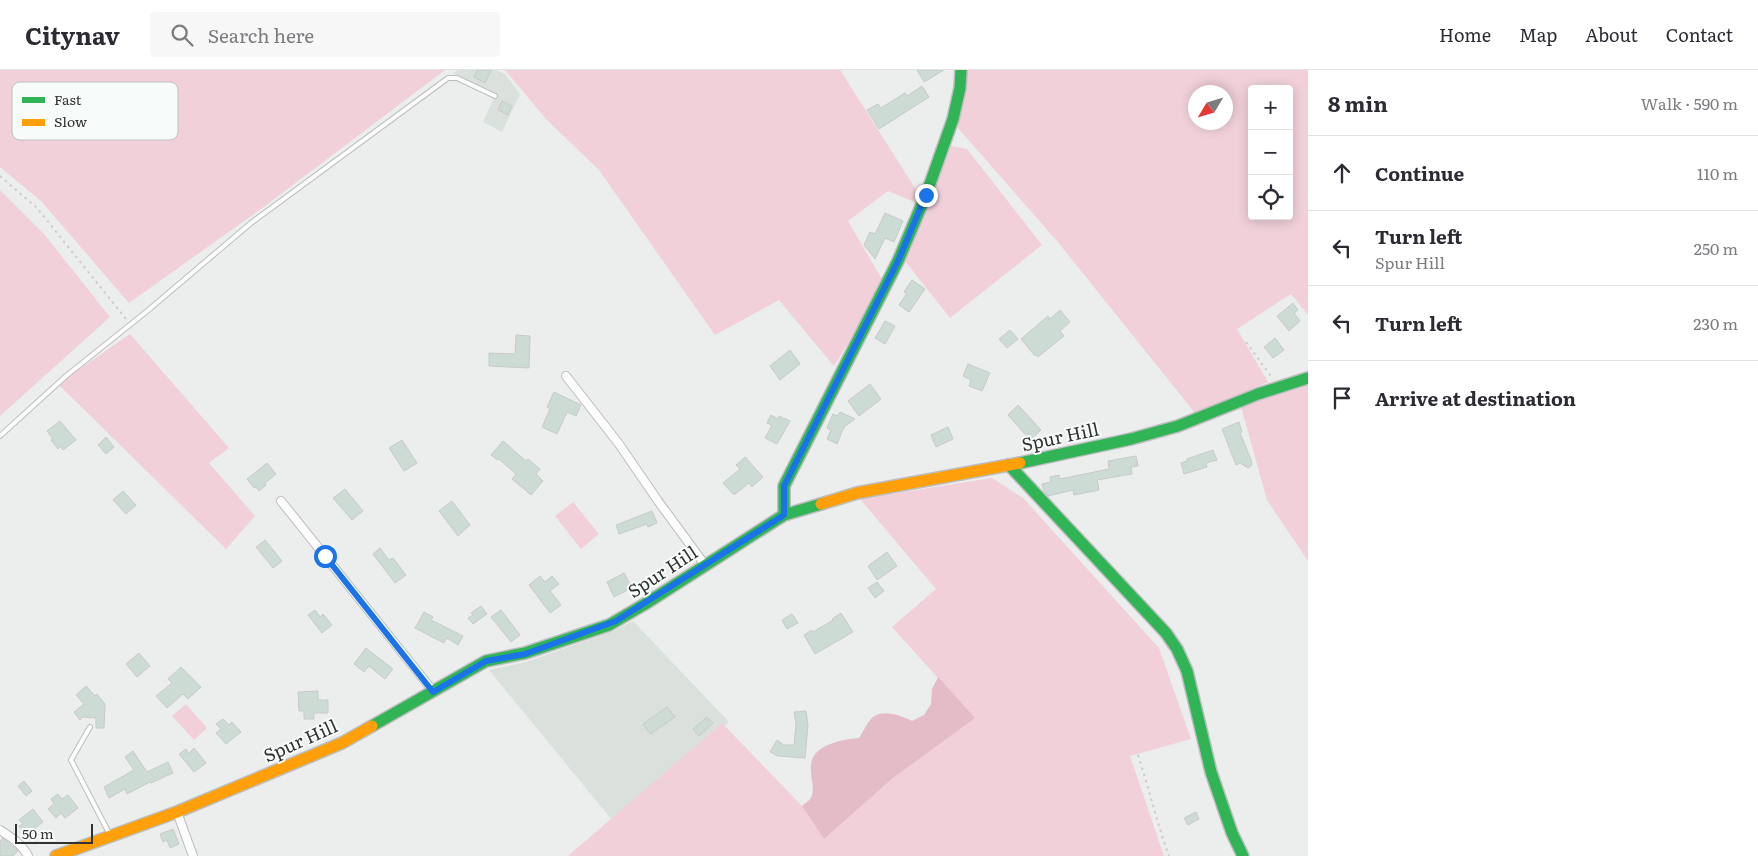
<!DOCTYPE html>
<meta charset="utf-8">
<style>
:root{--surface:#fff;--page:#f7f7f7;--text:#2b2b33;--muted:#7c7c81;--line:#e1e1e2}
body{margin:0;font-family:Literata,serif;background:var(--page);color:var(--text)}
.controls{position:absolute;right:15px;top:15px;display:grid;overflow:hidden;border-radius:5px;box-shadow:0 2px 12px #0003}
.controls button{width:45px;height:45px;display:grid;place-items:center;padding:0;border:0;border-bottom:1px solid var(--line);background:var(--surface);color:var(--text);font:25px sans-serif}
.compass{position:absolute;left:1188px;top:15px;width:45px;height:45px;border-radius:50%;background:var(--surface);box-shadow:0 2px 12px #0003;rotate:232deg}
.scale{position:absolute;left:15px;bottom:12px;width:78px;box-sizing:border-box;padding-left:5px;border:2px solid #313332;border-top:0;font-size:14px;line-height:18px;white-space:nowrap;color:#313332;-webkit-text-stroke:4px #f7fcfa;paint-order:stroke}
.stop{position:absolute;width:15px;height:15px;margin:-11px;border:4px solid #1a73e8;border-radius:50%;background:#fff}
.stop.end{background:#1a73e8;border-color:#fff;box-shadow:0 1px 5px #0008}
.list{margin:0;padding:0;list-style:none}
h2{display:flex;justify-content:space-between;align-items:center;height:65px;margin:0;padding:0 20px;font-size:21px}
h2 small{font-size:16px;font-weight:400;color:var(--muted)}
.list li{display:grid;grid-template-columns:32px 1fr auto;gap:15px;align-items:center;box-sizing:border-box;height:75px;padding:0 20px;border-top:1px solid var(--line)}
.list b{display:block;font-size:19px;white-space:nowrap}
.list p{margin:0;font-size:16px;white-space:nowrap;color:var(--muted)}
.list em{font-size:16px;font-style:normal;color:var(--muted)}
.icon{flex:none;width:28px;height:28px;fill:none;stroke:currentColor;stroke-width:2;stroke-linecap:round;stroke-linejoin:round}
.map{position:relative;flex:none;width:1308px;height:786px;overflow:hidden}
header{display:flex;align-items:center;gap:30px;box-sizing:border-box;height:70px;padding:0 25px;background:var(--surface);border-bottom:1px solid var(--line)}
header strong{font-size:24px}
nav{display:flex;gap:28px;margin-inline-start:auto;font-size:18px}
.search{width:350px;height:45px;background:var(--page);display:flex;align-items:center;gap:12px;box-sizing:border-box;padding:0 18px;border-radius:5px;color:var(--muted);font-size:19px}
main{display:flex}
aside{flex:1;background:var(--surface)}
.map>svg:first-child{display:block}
.built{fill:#dae1dd}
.green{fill:#f1d0d9;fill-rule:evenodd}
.forest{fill:#e3bcc8}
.building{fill:#ccdcd4;stroke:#c8cac9}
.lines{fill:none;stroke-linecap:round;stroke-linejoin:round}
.lane-casing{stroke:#bcbebd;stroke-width:6}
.street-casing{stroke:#bcbebd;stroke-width:10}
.fast-casing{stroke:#bcbebd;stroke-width:14}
.slow-casing{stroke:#bcbebd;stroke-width:14}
.path{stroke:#ccc;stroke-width:2;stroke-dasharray:2.5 4;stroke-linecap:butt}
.lane{stroke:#fcfcfc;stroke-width:4}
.street{stroke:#fcfcfc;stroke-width:8}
.fast{stroke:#30b455;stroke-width:11}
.slow{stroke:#ff9f0a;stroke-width:11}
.route{stroke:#1a73e8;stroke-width:6}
.labels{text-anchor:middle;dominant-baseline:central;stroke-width:4;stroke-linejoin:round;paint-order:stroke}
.street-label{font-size:18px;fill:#313332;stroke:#f7fcfa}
.key{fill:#f7fcfa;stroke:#bcc0be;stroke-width:1}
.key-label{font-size:14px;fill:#313332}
</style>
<header>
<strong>Citynav</strong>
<div class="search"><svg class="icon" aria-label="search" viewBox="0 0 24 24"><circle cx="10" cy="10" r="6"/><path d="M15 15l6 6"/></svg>Search here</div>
<nav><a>Home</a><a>Map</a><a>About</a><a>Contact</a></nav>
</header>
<main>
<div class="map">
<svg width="1308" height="786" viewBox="0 0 1308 786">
<rect width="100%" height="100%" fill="#ebeeec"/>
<path class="built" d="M 458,0 L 496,0 L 505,4 L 520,24 L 502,62 L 483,52 L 496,23 L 453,3 Z
M 633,551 L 729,652 L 612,750 L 489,600 L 526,592 L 611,562 Z"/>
<path class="green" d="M 0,0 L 445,0 L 265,136 L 129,233 L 41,131 L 0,97 Z
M 505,0 L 840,0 L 920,126 L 917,133 L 888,121 L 848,151 L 883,211 L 859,255 L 834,296 L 779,230 L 715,265 L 599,100 L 546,49 Z
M 966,0 L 1308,0 L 1308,245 L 1291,224 L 1237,259 L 1268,312 L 1195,343 L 1057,171 L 958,58 ZM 1252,19 L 1289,19 L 1289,146 L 1252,146 ZM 1196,22 L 1226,22 L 1226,52 L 1196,52 Z
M 951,76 L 967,79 L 1042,175 L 950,248 L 905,191 Z
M 0,120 L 44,164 L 110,247 L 0,346 Z
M 130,264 L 229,378 L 209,393 L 255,446 L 226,479 L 58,314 Z
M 1308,315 L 1308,491 L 1267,430 L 1241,337 Z
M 992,408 L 1023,428 L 1159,578 L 1191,669 L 1130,686 L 1164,786 L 568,786 L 722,653 L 802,736 L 824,769 L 893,708 L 974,648 L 892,557 L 936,519 L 860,429 Z
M 573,432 L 599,464 L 581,479 L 555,446 Z
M 186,634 L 207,658 L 194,670 L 172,646 Z"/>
<path class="forest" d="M 938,607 L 975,648 L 893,708 L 824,769 L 802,736 C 804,734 809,731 811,728 C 815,720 811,709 811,701 C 808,675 840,670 859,668 C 863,662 868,651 873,647 C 885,639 901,646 912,651 L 924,645 L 931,634 L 932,619 Z"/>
<path class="building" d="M 477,0 L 491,0 L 485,13 L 474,7 Z
M 917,0 L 944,0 L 924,12 Z
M 922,16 L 929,27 L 879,59 L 867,40 L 878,34 L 881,38 L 905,23 L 907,26 Z
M 502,31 L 512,36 L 508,45 L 498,40 Z
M 885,143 L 903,151 L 894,172 L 885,168 L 875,189 L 864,175 L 870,162 L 875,164 Z
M 912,210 L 925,219 L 909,242 L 899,235 L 907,223 L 904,222 Z
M 1293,233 L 1298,240 L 1294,243 L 1300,251 L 1289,261 L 1277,246 Z
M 1060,240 L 1070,252 L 1060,261 L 1064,266 L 1038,287 L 1036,285 L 1035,286 L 1021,269 L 1048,246 L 1050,249 Z
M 885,251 L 895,256 L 885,274 L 875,268 Z
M 1010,260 L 1018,269 L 1007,278 L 999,269 Z
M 516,265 L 530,266 L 529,298 L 489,296 L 489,283 L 515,284 Z
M 1275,268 L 1284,280 L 1273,288 L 1264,277 Z
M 790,280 L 800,294 L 780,310 L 770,296 Z
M 968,294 L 990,303 L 982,321 L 969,316 L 971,310 L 963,306 Z
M 870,314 L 881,329 L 859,346 L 848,331 Z
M 554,322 L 581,335 L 576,346 L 567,342 L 557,364 L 542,357 L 550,339 L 547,337 Z
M 1018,335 L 1041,360 L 1030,370 L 1008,345 Z
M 840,342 L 855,349 L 844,357 L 837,374 L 827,369 L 831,360 L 827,358 L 833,344 L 837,346 Z
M 771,345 L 778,349 L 779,346 L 790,351 L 777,374 L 765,368 L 772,355 L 767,353 Z
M 60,351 L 76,370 L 63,380 L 60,376 L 58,379 L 51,370 L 53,369 L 47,361 Z
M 1239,352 L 1242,362 L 1240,363 L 1252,392 L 1251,396 L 1248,398 L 1240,393 L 1236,395 L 1222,359 Z
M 948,357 L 953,369 L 936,377 L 931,365 Z
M 106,367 L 114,377 L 106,384 L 98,375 Z
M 402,370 L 417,393 L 404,401 L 389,378 Z
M 503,371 L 526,391 L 528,389 L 540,399 L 536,404 L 543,411 L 531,425 L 512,409 L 516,404 L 499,389 L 498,390 L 491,385 Z
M 1213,380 L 1217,390 L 1206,393 L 1207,397 L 1184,404 L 1181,393 L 1187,391 L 1187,389 Z
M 1136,386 L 1138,396 L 1131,397 L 1132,404 L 1097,410 L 1099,420 L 1074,425 L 1073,420 L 1048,426 L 1044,421 L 1042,414 L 1051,412 L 1050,407 L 1059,405 L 1060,409 L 1109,399 L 1108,391 Z
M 745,387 L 763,407 L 752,417 L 749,413 L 734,425 L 723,413 L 740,399 L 736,395 Z
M 267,393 L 276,404 L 265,413 L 266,415 L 259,421 L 256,417 L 254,418 L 247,409 Z
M 345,419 L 363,441 L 352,450 L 333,428 Z
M 123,421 L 136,435 L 126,444 L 113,430 Z
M 452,431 L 470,455 L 458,466 L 439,441 Z
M 652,441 L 657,453 L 648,457 L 647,454 L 619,464 L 616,455 Z
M 265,470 L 282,491 L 273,498 L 256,477 Z
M 380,478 L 389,490 L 393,488 L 406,505 L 395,513 L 373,484 Z
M 887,482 L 897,496 L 877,510 L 868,496 Z
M 624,503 L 632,518 L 614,527 L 607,512 Z
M 540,506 L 545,512 L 552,506 L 559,514 L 550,521 L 561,535 L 550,543 L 529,515 Z
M 877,512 L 884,521 L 875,528 L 868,518 Z
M 481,536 L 487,544 L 473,554 L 468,548 L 473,545 L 471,543 Z
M 315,540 L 320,547 L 323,544 L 332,555 L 322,563 L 308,545 Z
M 501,540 L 520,565 L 511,572 L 491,547 Z
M 424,542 L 433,547 L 431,550 L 463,566 L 458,575 L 447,568 L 444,573 L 415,558 Z
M 841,543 L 853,562 L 815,584 L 804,565 L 812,560 L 813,562 L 833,550 L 832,549 Z
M 792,544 L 798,553 L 787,559 L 782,550 Z
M 366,578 L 393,599 L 385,609 L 369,596 L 364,602 L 354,594 Z
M 139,583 L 150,596 L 137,607 L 126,594 Z
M 181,597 L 201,617 L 188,629 L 183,624 L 167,638 L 156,626 L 172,613 L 168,609 Z
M 86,616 L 95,626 L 97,624 L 105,634 L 104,658 L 96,658 L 96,648 L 83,647 L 80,650 L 74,642 L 84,634 L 76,625 Z
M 318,621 L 318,630 L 328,630 L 328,643 L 314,643 L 314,649 L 304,649 L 304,641 L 299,641 L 298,622 Z
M 667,637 L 675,647 L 650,664 L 643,654 Z
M 806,641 L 808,655 L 805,688 L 778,686 L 770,682 L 777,670 L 784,675 L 794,675 L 796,654 L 794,642 Z
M 707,647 L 713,653 L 699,666 L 693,659 Z
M 223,649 L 229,655 L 232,652 L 241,662 L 226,674 L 216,663 L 221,659 L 216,654 Z
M 194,678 L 206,693 L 194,702 L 179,684 L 186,679 L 189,683 Z
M 133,681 L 147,702 L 168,692 L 173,703 L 151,713 L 150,712 L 127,724 L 125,719 L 109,728 L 104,717 L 134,700 L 125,687 Z
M 24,711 L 32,721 L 26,726 L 18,716 Z
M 58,724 L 62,729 L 68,725 L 78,738 L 65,748 L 61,743 L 56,748 L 48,739 L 54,734 L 51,729 Z
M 33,739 L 43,752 L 26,765 L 19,756 L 23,754 L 19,750 Z
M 1196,742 L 1199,749 L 1188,755 L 1184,748 Z
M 173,759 L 179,774 L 170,778 L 167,770 L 163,772 L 160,764 Z
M 3,768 L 18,781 L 13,786 L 0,786 L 0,771 Z"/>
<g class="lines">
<g class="lane-casing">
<path id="lane" d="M 0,366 L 66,306 L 146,242 L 251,153 L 448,8 L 457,8 L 495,26
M 90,657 L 71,690 L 110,765"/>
</g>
<g class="street-casing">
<path id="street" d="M 566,306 L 619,374 L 658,431 L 705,495
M 281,431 L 433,621
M 177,742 L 193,786
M 0,760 C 11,767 22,774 28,786"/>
</g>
<g class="fast-casing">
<path id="fast" d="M 1020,393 L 1131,369 L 1178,356 L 1258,324 L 1308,308
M 1009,395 L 1166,563 L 1177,579 L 1187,601 L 1211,702 L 1232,763 L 1243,786
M 784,445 L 784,416 L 898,191 L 926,125 L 953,49 L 960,18 L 961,0
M 372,656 L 486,591 L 525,583 L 609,555 L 645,534 L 784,445 L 821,434"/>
</g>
<g class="slow-casing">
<path id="slow" d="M 821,434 L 857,423 L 1020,393
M 56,786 L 177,742 L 342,673 L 372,656"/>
</g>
<path class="path" d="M 0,106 L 37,138 L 126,249
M 1246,272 L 1273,309
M 1138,685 C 1149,719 1157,753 1169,786"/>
<use href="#lane" class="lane"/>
<use href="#street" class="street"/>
<use href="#fast" class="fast"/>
<use href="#slow" class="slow"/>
</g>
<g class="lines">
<path class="route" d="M 325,486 L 433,622 L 486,591 L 525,584 L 616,551 L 784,445 L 784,416 L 898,191 L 926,125"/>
</g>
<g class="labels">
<g class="street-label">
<text transform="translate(1060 366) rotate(-12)">Spur Hill</text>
<text transform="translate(662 501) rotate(-33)">Spur Hill</text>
<text transform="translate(300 670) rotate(-24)">Spur Hill</text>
</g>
</g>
<rect x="12" y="12" width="166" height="58" rx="8" class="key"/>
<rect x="22" y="27" width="23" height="6" fill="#30b455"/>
<rect x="22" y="49" width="23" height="7" fill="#ff9f0a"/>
<g class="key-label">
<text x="54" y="35">Fast</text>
<text x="54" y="57">Slow</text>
</g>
</svg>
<div class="controls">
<button>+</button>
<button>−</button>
<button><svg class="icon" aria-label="locate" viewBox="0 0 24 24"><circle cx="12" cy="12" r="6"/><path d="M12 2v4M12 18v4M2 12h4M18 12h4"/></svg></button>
</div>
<svg class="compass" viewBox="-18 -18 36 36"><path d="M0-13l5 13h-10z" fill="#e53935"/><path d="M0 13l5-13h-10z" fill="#7c7c81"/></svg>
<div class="scale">50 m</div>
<div class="stop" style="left:325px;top:486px"></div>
<div class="stop end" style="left:926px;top:125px"></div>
</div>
<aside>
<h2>8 min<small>Walk · 590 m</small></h2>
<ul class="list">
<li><svg class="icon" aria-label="ahead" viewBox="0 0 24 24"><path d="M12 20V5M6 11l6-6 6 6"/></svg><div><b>Continue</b></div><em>110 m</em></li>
<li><svg class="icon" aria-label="left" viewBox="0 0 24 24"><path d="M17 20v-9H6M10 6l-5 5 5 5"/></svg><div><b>Turn left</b><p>Spur Hill</p></div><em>250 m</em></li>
<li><svg class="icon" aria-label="left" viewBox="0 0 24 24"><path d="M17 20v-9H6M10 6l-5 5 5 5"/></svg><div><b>Turn left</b></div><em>230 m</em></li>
<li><svg class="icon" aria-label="arrive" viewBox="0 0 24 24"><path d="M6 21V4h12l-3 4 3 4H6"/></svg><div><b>Arrive at destination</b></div></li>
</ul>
</aside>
</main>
